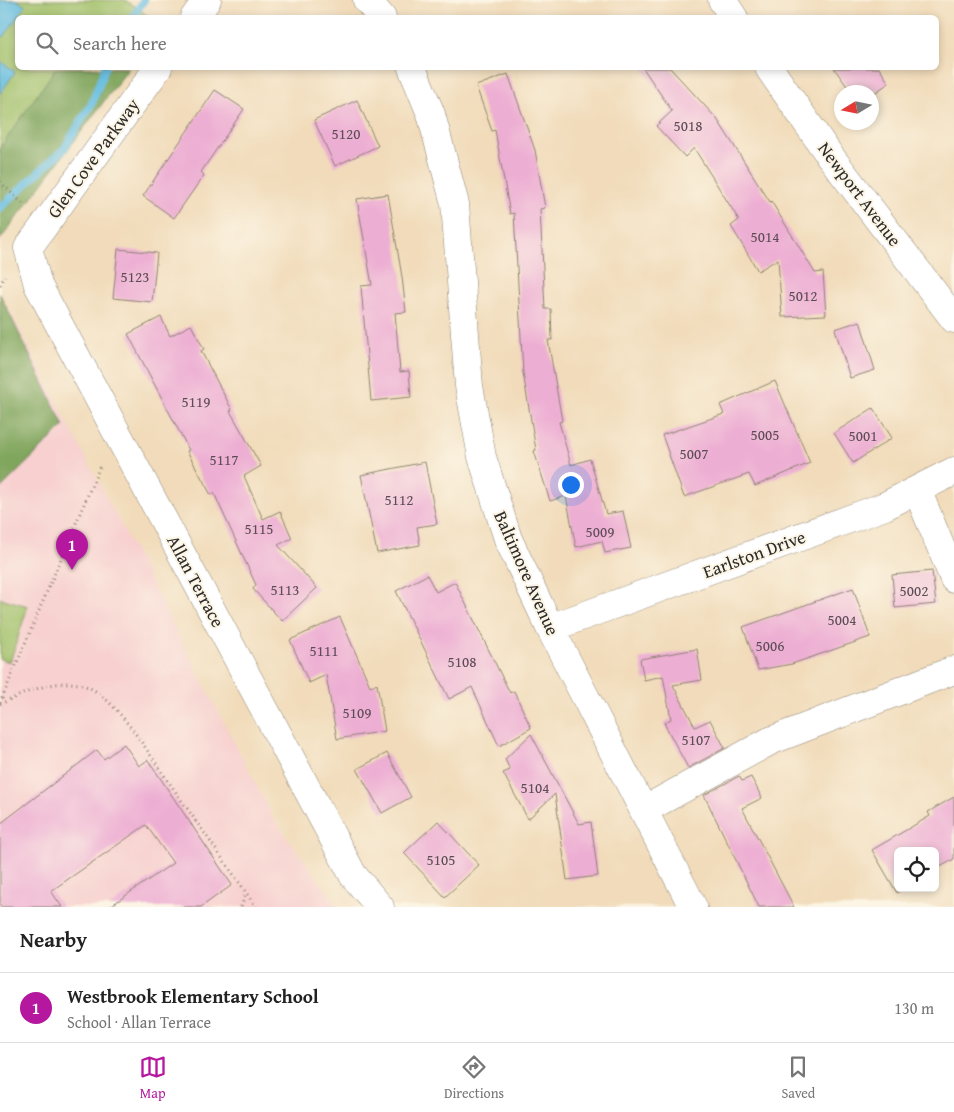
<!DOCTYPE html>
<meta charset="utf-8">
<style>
:root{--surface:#fff;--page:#f2f2f2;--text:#222;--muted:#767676;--line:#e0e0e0;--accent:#b5179e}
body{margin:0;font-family:"Gentium Book Plus",serif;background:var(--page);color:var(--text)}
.controls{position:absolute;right:15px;bottom:15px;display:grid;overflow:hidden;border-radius:8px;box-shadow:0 2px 8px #0003}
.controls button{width:45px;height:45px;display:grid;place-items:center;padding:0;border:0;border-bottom:1px solid var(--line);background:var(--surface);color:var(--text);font:25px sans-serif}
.compass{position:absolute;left:834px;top:85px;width:45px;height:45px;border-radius:50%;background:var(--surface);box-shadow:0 2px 8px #0003;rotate:260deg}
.you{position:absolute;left:570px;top:484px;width:18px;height:18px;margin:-12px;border:4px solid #fff;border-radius:50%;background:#1a73e8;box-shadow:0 0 0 8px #1a73e833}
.badge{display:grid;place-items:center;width:32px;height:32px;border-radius:50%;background:var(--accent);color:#fff;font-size:16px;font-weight:700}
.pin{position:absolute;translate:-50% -41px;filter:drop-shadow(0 1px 2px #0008)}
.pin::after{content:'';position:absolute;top:26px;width:18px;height:15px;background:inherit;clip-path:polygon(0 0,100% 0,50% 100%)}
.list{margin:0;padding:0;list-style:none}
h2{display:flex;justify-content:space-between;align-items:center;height:65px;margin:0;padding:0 20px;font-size:21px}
h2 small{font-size:16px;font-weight:400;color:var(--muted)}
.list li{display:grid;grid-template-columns:32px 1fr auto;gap:15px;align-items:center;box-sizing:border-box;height:70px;padding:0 20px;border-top:1px solid var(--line)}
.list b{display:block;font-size:19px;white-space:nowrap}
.list p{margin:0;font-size:16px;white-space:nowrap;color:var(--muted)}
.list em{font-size:16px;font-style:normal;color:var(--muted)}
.icon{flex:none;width:28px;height:28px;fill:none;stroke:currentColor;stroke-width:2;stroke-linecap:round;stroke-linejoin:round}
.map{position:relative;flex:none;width:954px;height:907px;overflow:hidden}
.search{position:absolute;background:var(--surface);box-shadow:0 2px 8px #0003;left:15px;right:15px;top:15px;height:55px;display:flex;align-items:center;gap:12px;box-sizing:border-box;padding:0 18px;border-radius:8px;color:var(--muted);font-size:19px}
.sheet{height:135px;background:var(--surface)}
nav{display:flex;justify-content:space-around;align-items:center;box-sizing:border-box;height:70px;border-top:1px solid var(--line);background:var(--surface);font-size:14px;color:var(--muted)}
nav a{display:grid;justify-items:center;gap:2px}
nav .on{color:var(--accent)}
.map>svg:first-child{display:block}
.built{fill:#f7d0cf}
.green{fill:#a0c069;stroke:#66764a}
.forest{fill:#80a65d;stroke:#566844}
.water{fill:#63bde1;stroke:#477486}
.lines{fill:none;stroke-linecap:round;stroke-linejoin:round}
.stream{stroke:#63bde1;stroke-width:8}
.building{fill:#edaed3}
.minor-casing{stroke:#8e8372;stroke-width:29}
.path{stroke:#8e8372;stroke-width:3;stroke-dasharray:1 4;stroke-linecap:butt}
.minor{stroke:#fff;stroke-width:28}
.labels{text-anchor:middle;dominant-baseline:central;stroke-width:4;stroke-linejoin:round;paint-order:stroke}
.number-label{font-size:15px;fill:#5c4c55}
.street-label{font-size:18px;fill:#2b2b2b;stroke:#fcf5e5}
</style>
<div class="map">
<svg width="954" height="907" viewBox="0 0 954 907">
<rect width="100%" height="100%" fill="#fcf5e5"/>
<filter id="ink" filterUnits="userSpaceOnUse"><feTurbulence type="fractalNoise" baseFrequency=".02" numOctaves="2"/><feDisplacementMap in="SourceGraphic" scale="10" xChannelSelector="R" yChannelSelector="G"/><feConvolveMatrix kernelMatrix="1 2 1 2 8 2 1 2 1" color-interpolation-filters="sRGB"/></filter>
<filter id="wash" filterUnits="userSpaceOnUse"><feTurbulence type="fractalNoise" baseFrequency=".0096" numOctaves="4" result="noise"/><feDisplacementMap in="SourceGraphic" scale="20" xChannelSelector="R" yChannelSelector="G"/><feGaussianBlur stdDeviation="1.12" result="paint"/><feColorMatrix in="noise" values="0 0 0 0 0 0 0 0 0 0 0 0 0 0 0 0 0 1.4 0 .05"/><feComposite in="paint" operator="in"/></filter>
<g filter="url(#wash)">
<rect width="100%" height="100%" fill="#f1dbba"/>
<path class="built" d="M 6,304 L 275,821 L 338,907 L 0,907 L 0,320 Z"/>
<path class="green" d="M 0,0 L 125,0 L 150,17 L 18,18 L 18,68 L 126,68 L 0,155 Z
M 0,598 L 28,606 L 10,662 L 0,659 Z"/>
<path class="forest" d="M 56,68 L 129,68 L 0,240 L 0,148 Z
M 0,294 L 64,426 L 0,489 Z"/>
<path class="water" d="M 0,0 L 17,0 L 25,6 L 4,37 L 0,35 Z
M 0,61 L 15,72 L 0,94 Z"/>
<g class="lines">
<path class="stream" d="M 132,18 L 144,0
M 0,208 L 64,149 L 92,103 L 105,68"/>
</g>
<g id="blocks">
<path class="building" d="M 643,68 L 670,68 L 717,119 L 770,202 L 771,201 L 815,273 L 823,272 L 826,315 L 782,317 L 778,259 L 758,271 L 731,226 L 739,220 L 694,148 L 685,157 L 656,126 L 672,111 Z
M 834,68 L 879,68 L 889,83 L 876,92 L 851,92 Z
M 508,74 L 535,150 L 545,208 L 540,209 L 545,309 L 551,309 L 552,340 L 548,340 L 562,421 L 559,422 L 571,465 L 590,459 L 606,514 L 623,511 L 631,548 L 605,553 L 602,541 L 576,547 L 566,496 L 550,501 L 534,451 L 536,450 L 523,373 L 514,213 L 510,214 L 495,130 L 492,131 L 476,86 Z
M 215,90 L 244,109 L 201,172 L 204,175 L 174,218 L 143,196 Z
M 357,100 L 378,146 L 335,166 L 314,120 Z
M 388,194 L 402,277 L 406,312 L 395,313 L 400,372 L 409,371 L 411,397 L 371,401 L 361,286 L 372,285 L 357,199 Z
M 118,249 L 157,253 L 152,302 L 113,298 Z
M 161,317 L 170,336 L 191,325 L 204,349 L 201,351 L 232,410 L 230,411 L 261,466 L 244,476 L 263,519 L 280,511 L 292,538 L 278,545 L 317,588 L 282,621 L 253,589 L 256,585 L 214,493 L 211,495 L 187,451 L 189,450 L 128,334 Z
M 860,321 L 875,370 L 850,378 L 835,329 Z
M 775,381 L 810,463 L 755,486 L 749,474 L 684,497 L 662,435 L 724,414 L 720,405 Z
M 873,408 L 892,438 L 853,463 L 834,433 Z
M 425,462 L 437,524 L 417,527 L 420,545 L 377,553 L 361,475 Z
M 932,571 L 936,604 L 895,608 L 892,575 Z
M 427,575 L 436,592 L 455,582 L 510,693 L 514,691 L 531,728 L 499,746 L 472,687 L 449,699 L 396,591 Z
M 853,588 L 870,637 L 792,664 L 758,670 L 743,627 Z
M 340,617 L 370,686 L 377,684 L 385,731 L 337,739 L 326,675 L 309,683 L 290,640 Z
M 697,649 L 702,680 L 673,685 L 695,727 L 710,720 L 725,748 L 688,768 L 664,723 L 671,719 L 663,676 L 644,680 L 640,659 Z
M 531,734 L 579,824 L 591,822 L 598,876 L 567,880 L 555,794 L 528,819 L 503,773 L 510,770 L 505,759 Z
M 124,744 L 139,766 L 148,760 L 232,885 L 201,907 L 109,907 L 173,863 L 146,825 L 51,891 L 62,907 L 0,907 L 0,824 L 97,750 L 104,759 Z
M 387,753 L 411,797 L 382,813 L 357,769 Z
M 739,776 L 742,781 L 751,777 L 762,798 L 742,808 L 794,907 L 759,907 L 704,795 Z
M 954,797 L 954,859 L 935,870 L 935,851 L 898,851 L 898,888 L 905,888 L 897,893 L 872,850 L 930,816 L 928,812 Z
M 438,821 L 479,865 L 445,897 L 404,853 Z"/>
</g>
</g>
<g filter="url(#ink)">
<use href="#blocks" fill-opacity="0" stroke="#8e8372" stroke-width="1"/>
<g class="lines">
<g class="minor-casing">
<path id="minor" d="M 367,0 L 382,18
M 722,0 L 734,18
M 194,18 L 207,0
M 158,68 L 28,248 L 38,285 L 353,875 L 380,907
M 412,68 L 431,114 L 455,204 L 469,386 L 482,457 L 508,539 L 550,628 L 693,907
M 769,68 L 830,156 L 954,319
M 918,492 L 954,579
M 550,628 L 885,506 L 954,471
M 644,810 L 770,741 L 954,670"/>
</g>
<path class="path" d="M 0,182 L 25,206
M 0,285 L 5,276
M 0,703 L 100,466
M 0,704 C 25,693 60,675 88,687 C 117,699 152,759 171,785 C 199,826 228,866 256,907
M 191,825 L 196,821
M 241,907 L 246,893"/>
<use href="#minor" class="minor"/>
</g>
</g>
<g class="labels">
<g class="number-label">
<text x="688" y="125">5018</text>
<text x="346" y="133">5120</text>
<text x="765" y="236">5014</text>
<text x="135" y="276">5123</text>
<text x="803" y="295">5012</text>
<text x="196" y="401">5119</text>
<text x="765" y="434">5005</text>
<text x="863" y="435">5001</text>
<text x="694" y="453">5007</text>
<text x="224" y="459">5117</text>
<text x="399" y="499">5112</text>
<text x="259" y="528">5115</text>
<text x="600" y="531">5009</text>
<text x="285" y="589">5113</text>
<text x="914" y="590">5002</text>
<text x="842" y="619">5004</text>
<text x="770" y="645">5006</text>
<text x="324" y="650">5111</text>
<text x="462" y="661">5108</text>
<text x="357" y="712">5109</text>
<text x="696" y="739">5107</text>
<text x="535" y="787">5104</text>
<text x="441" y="859">5105</text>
</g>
<g class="street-label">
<text transform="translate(93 158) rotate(-54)">Glen Cove Parkway</text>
<text transform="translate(860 194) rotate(53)">Newport Avenue</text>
<text transform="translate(754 554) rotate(-20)">Earlston Drive</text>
<text transform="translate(527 573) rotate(66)">Baltimore Avenue</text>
<text transform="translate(196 581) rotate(62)">Allan Terrace</text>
</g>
</g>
</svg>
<div class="controls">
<button><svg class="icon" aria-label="locate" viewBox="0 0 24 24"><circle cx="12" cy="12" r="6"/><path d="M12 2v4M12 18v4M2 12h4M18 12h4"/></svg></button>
</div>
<svg class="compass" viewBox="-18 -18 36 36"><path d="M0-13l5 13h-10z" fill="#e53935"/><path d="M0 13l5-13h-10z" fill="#767676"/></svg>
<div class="you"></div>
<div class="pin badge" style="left:72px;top:570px">1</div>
<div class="search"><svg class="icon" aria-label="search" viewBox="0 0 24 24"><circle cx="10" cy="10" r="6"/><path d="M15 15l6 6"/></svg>Search here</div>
</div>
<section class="sheet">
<h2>Nearby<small></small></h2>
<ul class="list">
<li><span class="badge">1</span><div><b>Westbrook Elementary School</b><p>School · Allan Terrace</p></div><em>130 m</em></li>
</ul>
</section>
<nav>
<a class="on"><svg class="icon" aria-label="map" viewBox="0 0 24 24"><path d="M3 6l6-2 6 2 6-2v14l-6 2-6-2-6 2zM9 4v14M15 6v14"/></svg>Map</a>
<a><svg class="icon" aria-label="directions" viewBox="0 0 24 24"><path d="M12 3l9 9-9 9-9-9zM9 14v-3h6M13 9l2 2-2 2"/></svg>Directions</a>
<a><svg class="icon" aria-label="saved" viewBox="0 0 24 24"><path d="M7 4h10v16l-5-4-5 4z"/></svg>Saved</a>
</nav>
